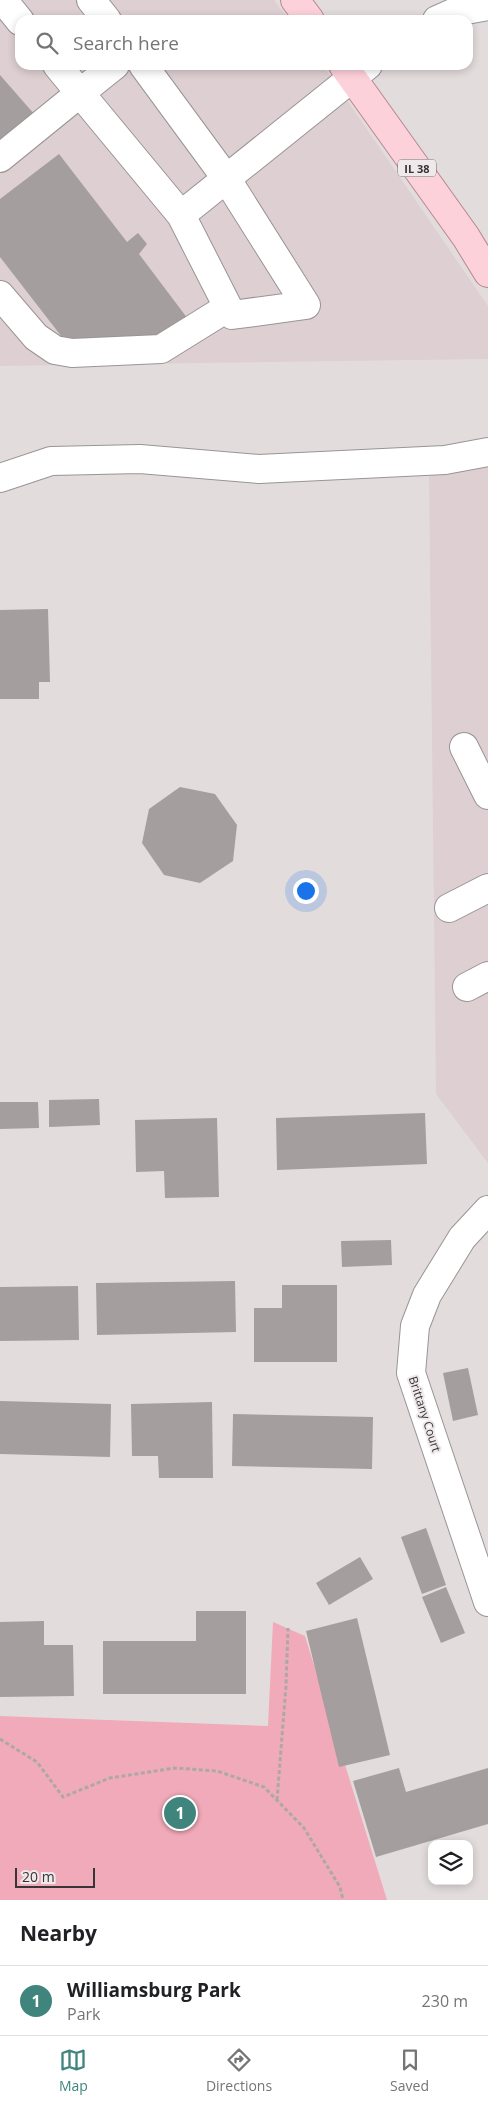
<!DOCTYPE html>
<style>
:root{--surface:#fff;--page:#f6f6f6;--text:#202124;--muted:#757577;--line:#e0e0e0;--accent:#3f857d}
body{margin:0;font-family:"Open Sans",sans-serif;background:var(--page);color:var(--text)}
.controls{position:absolute;right:15px;bottom:15px;display:grid;overflow:hidden;border-radius:10px;box-shadow:0 2px 8px #0003}
.controls button{width:45px;height:45px;display:grid;place-items:center;padding:0;border:0;border-bottom:1px solid var(--line);background:var(--surface);color:var(--text);font:25px sans-serif}
.scale{position:absolute;left:15px;bottom:12px;width:80px;box-sizing:border-box;padding-left:5px;border:2px solid #373535;border-top:0;font-size:14px;line-height:18px;white-space:nowrap;color:#373535;-webkit-text-stroke:4px #f0e9eb;paint-order:stroke}
.you{position:absolute;left:305px;top:890px;width:18px;height:18px;margin:-12px;border:4px solid #fff;border-radius:50%;background:#1a73e8;box-shadow:0 0 0 8px #1a73e833}
.badge{display:grid;place-items:center;width:32px;height:32px;border-radius:50%;background:var(--accent);color:#fff;font-size:16px;font-weight:700}
.pin{position:absolute;translate:-50% -50%;border:2px solid #fff;box-shadow:0 1px 5px #0006}
.list{margin:0;padding:0;list-style:none}
h2{display:flex;justify-content:space-between;align-items:center;height:65px;margin:0;padding:0 20px;font-size:21px}
h2 small{font-size:16px;font-weight:400;color:var(--muted)}
.list li{display:grid;grid-template-columns:32px 1fr auto;gap:15px;align-items:center;box-sizing:border-box;height:70px;padding:0 20px;border-top:1px solid var(--line)}
.list b{display:block;font-size:19px;white-space:nowrap}
.list p{margin:0;font-size:16px;white-space:nowrap;color:var(--muted)}
.list em{font-size:16px;font-style:normal;color:var(--muted)}
.icon{flex:none;width:28px;height:28px;fill:none;stroke:currentColor;stroke-width:2;stroke-linecap:round;stroke-linejoin:round}
.map{position:relative;flex:none;width:488px;height:1900px;overflow:hidden}
.search{position:absolute;background:var(--surface);box-shadow:0 2px 8px #0003;left:15px;right:15px;top:15px;height:55px;display:flex;align-items:center;gap:12px;box-sizing:border-box;padding:0 18px;border-radius:15px;color:var(--muted);font-size:19px}
.sheet{height:135px;background:var(--surface)}
nav{display:flex;justify-content:space-around;align-items:center;box-sizing:border-box;height:70px;border-top:1px solid var(--line);background:var(--surface);font-size:14px;color:var(--muted)}
nav a{display:grid;justify-items:center;gap:2px}
nav .on{color:var(--accent)}
.map>svg:first-child{display:block}
.built{fill:#decfd2}
.green{fill:#f1aab9}
.building{fill:#a49e9f}
.lines{fill:none;stroke-linecap:round;stroke-linejoin:round}
.minor-casing{stroke:#999495;stroke-width:30}
.major-casing{stroke:#b78691;stroke-width:30}
.path{stroke:#ada7a8;stroke-width:3;stroke-dasharray:4 2.5;stroke-linecap:butt}
.minor{stroke:#fff;stroke-width:28}
.major{stroke:#fdd1da;stroke-width:28}
.labels{text-anchor:middle;dominant-baseline:central;stroke-width:4;stroke-linejoin:round;paint-order:stroke}
.shield{fill:#f0e9eb;stroke:#6e6b6c;stroke-width:1}
.shield-label{font-size:11px;font-weight:bold;fill:#373535}
.street-label{font-size:12px;fill:#373535;stroke:#f0e9eb}
</style>
<div class="map">
<svg width="488" height="1900" viewBox="0 0 488 1900">
<rect width="100%" height="100%" fill="#e3dcdd"/>
<path class="built" d="M 0,0 L 274,0 L 289,20 L 20,20 L 20,65 L 323,65 L 488,306 L 488,359 L 0,366 Z
M 488,462 L 488,1163 L 436,1094 L 429,476 Z"/>
<path class="green" d="M 273,1622 L 305,1636 L 387,1900 L 0,1900 L 0,1716 L 268,1726 Z"/>
<path class="building" d="M 0,75 L 35,115 L 0,146 Z
M 59,154 L 127,242 L 138,233 L 147,244 L 139,254 L 188,319 L 153,345 L 65,341 L 0,257 L 0,199 Z
M 48,609 L 50,682 L 39,682 L 39,699 L 0,699 L 0,610 Z
M 180,787 L 215,794 L 237,825 L 233,861 L 200,883 L 164,875 L 142,843 L 149,809 Z
M 99,1099 L 100,1125 L 49,1127 L 49,1100 Z
M 0,1102 L 38,1102 L 39,1128 L 0,1129 Z
M 425,1113 L 427,1164 L 277,1170 L 276,1118 Z
M 217,1118 L 219,1197 L 165,1198 L 164,1171 L 136,1172 L 135,1120 Z
M 391,1240 L 392,1265 L 342,1267 L 341,1241 Z
M 235,1281 L 236,1332 L 97,1335 L 96,1283 Z
M 282,1285 L 337,1285 L 337,1362 L 254,1362 L 254,1308 L 282,1308 Z
M 78,1286 L 79,1340 L 0,1341 L 0,1287 Z
M 468,1368 L 478,1415 L 453,1421 L 443,1373 Z
M 0,1401 L 111,1404 L 110,1457 L 0,1454 Z
M 212,1402 L 213,1478 L 159,1478 L 158,1456 L 132,1456 L 131,1404 Z
M 233,1414 L 373,1417 L 372,1469 L 232,1466 Z
M 426,1528 L 446,1585 L 422,1594 L 401,1537 Z
M 360,1557 L 373,1579 L 329,1605 L 316,1583 Z
M 446,1587 L 465,1633 L 441,1643 L 422,1597 Z
M 196,1611 L 246,1611 L 246,1694 L 103,1694 L 103,1641 L 196,1641 Z
M 357,1618 L 390,1755 L 339,1767 L 306,1631 Z
M 44,1621 L 44,1645 L 73,1645 L 74,1696 L 0,1697 L 0,1622 Z
M 399,1768 L 406,1792 L 488,1768 L 488,1824 L 376,1857 L 353,1781 Z"/>
<g class="lines">
<g class="minor-casing">
<path id="minor" d="M 3,0 L 20,21
M 91,0 L 107,20
M 437,20 L 455,12 L 488,6
M 57,65 L 80,93 L 115,65
M 143,65 L 226,178 L 306,305 L 232,315 L 181,215
M 0,158 L 80,93 L 181,215 L 368,65
M 0,295 L 36,337 L 55,350 L 72,353 L 161,349 L 227,308
M 0,478 L 51,461 L 140,459 L 259,469 L 445,460 L 488,452
M 464,747 L 488,795
M 449,908 L 488,888
M 467,987 L 488,976
M 488,1210 L 462,1238 L 427,1295 L 415,1326 L 411,1373 L 488,1602"/>
</g>
<g class="major-casing">
<path id="major" d="M 295,0 L 310,20
M 343,65 L 466,237 L 488,273"/>
</g>
<path class="path" d="M 0,1739 L 37,1762 L 63,1797 L 110,1778 L 175,1768 L 217,1771 L 264,1787 L 304,1828 L 340,1887 L 343,1900
M 277,1800 L 286,1686 L 288,1628"/>
<use href="#minor" class="minor"/>
<use href="#major" class="major"/>
</g>
<g class="labels">
<rect class="shield" x="398" y="159.5" width="38" height="17" rx="4"/>
<g class="shield-label">
<text x="417" y="168">IL 38</text>
</g>
<g class="street-label">
<text transform="translate(425 1414) rotate(72)">Brittany Court</text>
</g>
</g>
</svg>
<div class="controls">
<button><svg class="icon" aria-label="layers" viewBox="0 0 24 24"><path d="M12 4l9 5-9 5-9-5zM3 14l9 5 9-5"/></svg></button>
</div>
<div class="scale">20 m</div>
<div class="you"></div>
<div class="pin badge" style="left:180px;top:1813px">1</div>
<div class="search"><svg class="icon" aria-label="search" viewBox="0 0 24 24"><circle cx="10" cy="10" r="6"/><path d="M15 15l6 6"/></svg>Search here</div>
</div>
<section class="sheet">
<h2>Nearby<small></small></h2>
<ul class="list">
<li><span class="badge">1</span><div><b>Williamsburg Park</b><p>Park</p></div><em>230 m</em></li>
</ul>
</section>
<nav>
<a class="on"><svg class="icon" aria-label="map" viewBox="0 0 24 24"><path d="M3 6l6-2 6 2 6-2v14l-6 2-6-2-6 2zM9 4v14M15 6v14"/></svg>Map</a>
<a><svg class="icon" aria-label="directions" viewBox="0 0 24 24"><path d="M12 3l9 9-9 9-9-9zM9 14v-3h6M13 9l2 2-2 2"/></svg>Directions</a>
<a><svg class="icon" aria-label="saved" viewBox="0 0 24 24"><path d="M7 4h10v16l-5-4-5 4z"/></svg>Saved</a>
</nav>
